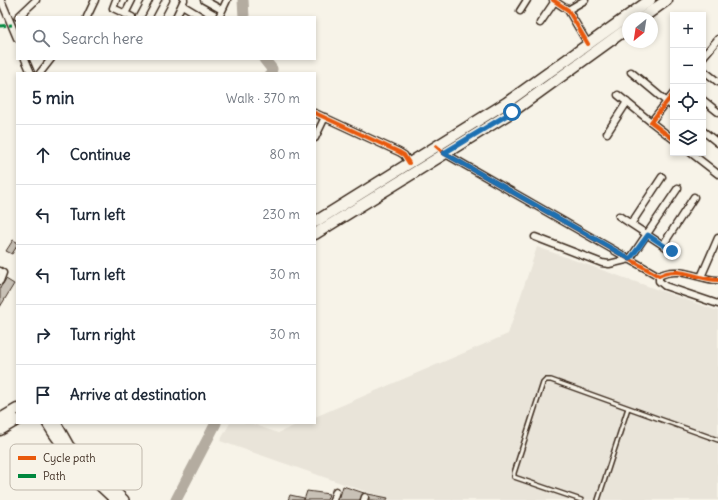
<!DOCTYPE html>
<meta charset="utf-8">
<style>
:root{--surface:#fff;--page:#f6f6f7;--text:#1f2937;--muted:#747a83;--line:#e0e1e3}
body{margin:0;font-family:Delius,sans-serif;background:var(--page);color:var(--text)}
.controls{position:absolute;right:12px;top:12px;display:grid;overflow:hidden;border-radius:0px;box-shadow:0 2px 6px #0003}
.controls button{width:36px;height:36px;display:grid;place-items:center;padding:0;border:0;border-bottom:1px solid var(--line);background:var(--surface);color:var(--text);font:20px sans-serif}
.compass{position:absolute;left:622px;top:12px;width:36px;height:36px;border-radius:50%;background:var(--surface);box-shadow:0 2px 6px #0003;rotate:210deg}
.stop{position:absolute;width:12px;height:12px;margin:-9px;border:3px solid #1f6fb2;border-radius:50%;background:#fff}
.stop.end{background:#1f6fb2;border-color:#fff;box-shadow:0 1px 4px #0008}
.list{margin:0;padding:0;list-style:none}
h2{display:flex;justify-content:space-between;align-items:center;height:52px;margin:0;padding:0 16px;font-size:17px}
h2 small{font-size:13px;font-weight:400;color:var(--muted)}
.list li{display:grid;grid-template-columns:26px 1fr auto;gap:12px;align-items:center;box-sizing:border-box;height:60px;padding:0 16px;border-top:1px solid var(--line)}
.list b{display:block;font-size:15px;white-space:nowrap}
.list em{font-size:13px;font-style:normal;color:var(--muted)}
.icon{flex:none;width:22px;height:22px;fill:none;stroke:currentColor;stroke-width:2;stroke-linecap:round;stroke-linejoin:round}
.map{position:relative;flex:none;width:718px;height:500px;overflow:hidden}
.search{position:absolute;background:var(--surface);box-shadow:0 2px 6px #0003;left:16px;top:16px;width:300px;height:44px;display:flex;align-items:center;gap:10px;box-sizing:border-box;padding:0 14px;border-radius:0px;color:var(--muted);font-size:15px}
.panel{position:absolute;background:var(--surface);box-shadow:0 2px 6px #0003;left:16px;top:72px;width:300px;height:352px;border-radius:0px}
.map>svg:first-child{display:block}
.built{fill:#e9e4d9}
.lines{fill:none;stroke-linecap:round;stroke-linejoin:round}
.river{stroke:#b4aca0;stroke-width:11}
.building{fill:#c8c1b6;stroke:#3b2a1e}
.lane-casing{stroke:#3b2a1e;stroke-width:6}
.street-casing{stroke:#3b2a1e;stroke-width:9}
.secondary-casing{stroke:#3b2a1e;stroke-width:12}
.primary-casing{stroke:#3b2a1e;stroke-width:13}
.lane{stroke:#f7f3e8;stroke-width:3}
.street{stroke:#f7f3e8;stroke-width:6}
.secondary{stroke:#f7f3e8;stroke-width:9}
.primary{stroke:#f7f3e8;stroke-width:10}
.quiet{stroke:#00873e;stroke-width:3;stroke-dasharray:6 3;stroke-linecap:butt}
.cycleway-casing{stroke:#f7f3e8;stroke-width:6}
.cycleway{stroke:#e8590c;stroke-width:4}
.route{stroke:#1f6fb2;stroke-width:5}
.key{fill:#f7f3e8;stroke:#bfb7ab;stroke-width:1}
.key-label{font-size:11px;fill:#3b2a1e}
</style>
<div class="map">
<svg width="718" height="500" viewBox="0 0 718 500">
<rect width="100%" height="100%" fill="#f7f3e8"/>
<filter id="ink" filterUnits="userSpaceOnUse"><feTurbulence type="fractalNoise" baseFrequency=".025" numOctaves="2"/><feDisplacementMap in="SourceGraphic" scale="8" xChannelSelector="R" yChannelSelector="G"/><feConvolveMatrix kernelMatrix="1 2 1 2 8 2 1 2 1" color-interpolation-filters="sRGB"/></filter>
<g filter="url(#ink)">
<path class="built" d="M 537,247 L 718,311 L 718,500 L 390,500 L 220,441 L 230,423 L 250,423 L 278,433 L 300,423 L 315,423 L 315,417 L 508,334 Z"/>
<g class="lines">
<path class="river" d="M 243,0 L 244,17
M 264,59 L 272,69 L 271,73
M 176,500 L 216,423"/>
</g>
<path class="building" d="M 13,240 L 17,242 L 17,246 L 12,254 L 6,251 Z
M 6,279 L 14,284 L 0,307 L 0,288 Z
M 343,486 L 364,493 L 360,500 L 339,500 Z
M 307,491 L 329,494 L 327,500 L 304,500 Z
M 368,494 L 388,498 L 387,500 L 369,500 Z
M 290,495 L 304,498 L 304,500 L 288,500 Z"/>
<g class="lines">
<g class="lane-casing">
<path id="lane" d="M 581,500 L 514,477 L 514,473 L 543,383 L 546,380 L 551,380 L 718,440
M 598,500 L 628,408"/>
</g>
<g class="street-casing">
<path id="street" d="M 1,0 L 17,38
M 116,0 L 113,8 L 132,17
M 204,0 L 222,10
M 553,0 L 568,10 L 588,44
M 182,5 L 202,17
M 568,10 L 585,0
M 520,11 L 527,0
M 125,14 L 132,0
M 18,17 L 36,0
M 87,17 L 95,0
M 140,17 L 149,0
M 157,17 L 166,0
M 176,17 L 184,0
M 219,17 L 227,0
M 540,23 L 555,1
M 703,57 L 718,39
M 25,59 L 31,73
M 703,70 L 718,82
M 631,72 L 673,107
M 40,73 L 51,59
M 673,94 L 651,122 L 673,139
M 618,95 L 651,122
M 703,100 L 718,112
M 315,113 L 399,152 L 404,155 L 409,163
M 703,131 L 718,143
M 607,133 L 627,102
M 315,138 L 325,117
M 444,153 L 659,276 C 679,265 698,280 718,280
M 691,153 L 718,174
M 619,216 L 672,251
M 631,224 L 662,177
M 535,237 L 602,263 L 609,264 L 630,259 L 678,188
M 663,245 L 694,197
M 0,271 L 3,273 L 0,281
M 659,276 L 659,281 L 665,286 L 718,304
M 701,277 L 718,238
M 333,500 L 336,491
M 364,500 L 365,497"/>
</g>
<g class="secondary-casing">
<path id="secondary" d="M 47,423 C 65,454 89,476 115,500
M 56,423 L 69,446 L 124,500"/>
</g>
<g class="primary-casing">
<path id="primary" d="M 642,18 L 667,0
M 315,222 L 506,103 L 650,0
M 315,234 L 512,112 L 628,28
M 0,419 L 17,409
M 0,430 L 17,420"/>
</g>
<use href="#lane" class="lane"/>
<use href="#street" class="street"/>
<use href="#secondary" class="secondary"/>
<use href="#primary" class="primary"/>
<path class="quiet" d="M 0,26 L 12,25"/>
<g class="cycleway-casing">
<path id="cycleway" d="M 553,0 L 568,10 L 588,44
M 673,94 L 651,122 L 673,139
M 315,113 L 399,152 L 404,155 L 409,163
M 436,146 L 444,153 L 659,276 C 679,265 698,280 718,280"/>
</g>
<use href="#cycleway" class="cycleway"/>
</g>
</g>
<g class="lines" filter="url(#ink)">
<path class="route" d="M 512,112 L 444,153 L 630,259 L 648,235 L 672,251"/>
</g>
<rect x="10" y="444" width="132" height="46" rx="6" class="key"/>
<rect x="18" y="456" width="18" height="4" fill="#e8590c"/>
<rect x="18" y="474" width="18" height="4" fill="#00873e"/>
<g class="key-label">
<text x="43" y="462">Cycle path</text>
<text x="43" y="480">Path</text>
</g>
</svg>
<div class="controls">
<button>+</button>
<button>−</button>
<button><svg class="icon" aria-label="locate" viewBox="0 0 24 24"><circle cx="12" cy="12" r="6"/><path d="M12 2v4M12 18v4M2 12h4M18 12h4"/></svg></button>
<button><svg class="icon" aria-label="layers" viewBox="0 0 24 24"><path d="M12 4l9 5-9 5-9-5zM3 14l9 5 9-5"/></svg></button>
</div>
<svg class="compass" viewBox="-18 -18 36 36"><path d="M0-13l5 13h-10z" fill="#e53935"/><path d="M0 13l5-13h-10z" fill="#747a83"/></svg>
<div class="stop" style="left:512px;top:112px"></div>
<div class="stop end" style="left:672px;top:251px"></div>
<div class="search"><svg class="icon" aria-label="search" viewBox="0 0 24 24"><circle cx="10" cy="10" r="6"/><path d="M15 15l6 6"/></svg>Search here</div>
<section class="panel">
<h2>5 min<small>Walk · 370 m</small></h2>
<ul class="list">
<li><svg class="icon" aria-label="ahead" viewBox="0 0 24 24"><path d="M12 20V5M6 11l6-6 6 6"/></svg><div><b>Continue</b></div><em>80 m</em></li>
<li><svg class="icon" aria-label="left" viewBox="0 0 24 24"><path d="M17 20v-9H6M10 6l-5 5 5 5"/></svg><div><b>Turn left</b></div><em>230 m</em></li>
<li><svg class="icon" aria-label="left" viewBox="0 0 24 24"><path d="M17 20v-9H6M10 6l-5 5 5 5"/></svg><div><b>Turn left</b></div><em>30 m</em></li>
<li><svg class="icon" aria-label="right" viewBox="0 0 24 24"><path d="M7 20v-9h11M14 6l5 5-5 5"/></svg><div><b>Turn right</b></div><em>30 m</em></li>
<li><svg class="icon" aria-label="arrive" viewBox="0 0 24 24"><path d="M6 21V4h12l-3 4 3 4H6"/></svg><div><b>Arrive at destination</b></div></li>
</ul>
</section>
</div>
